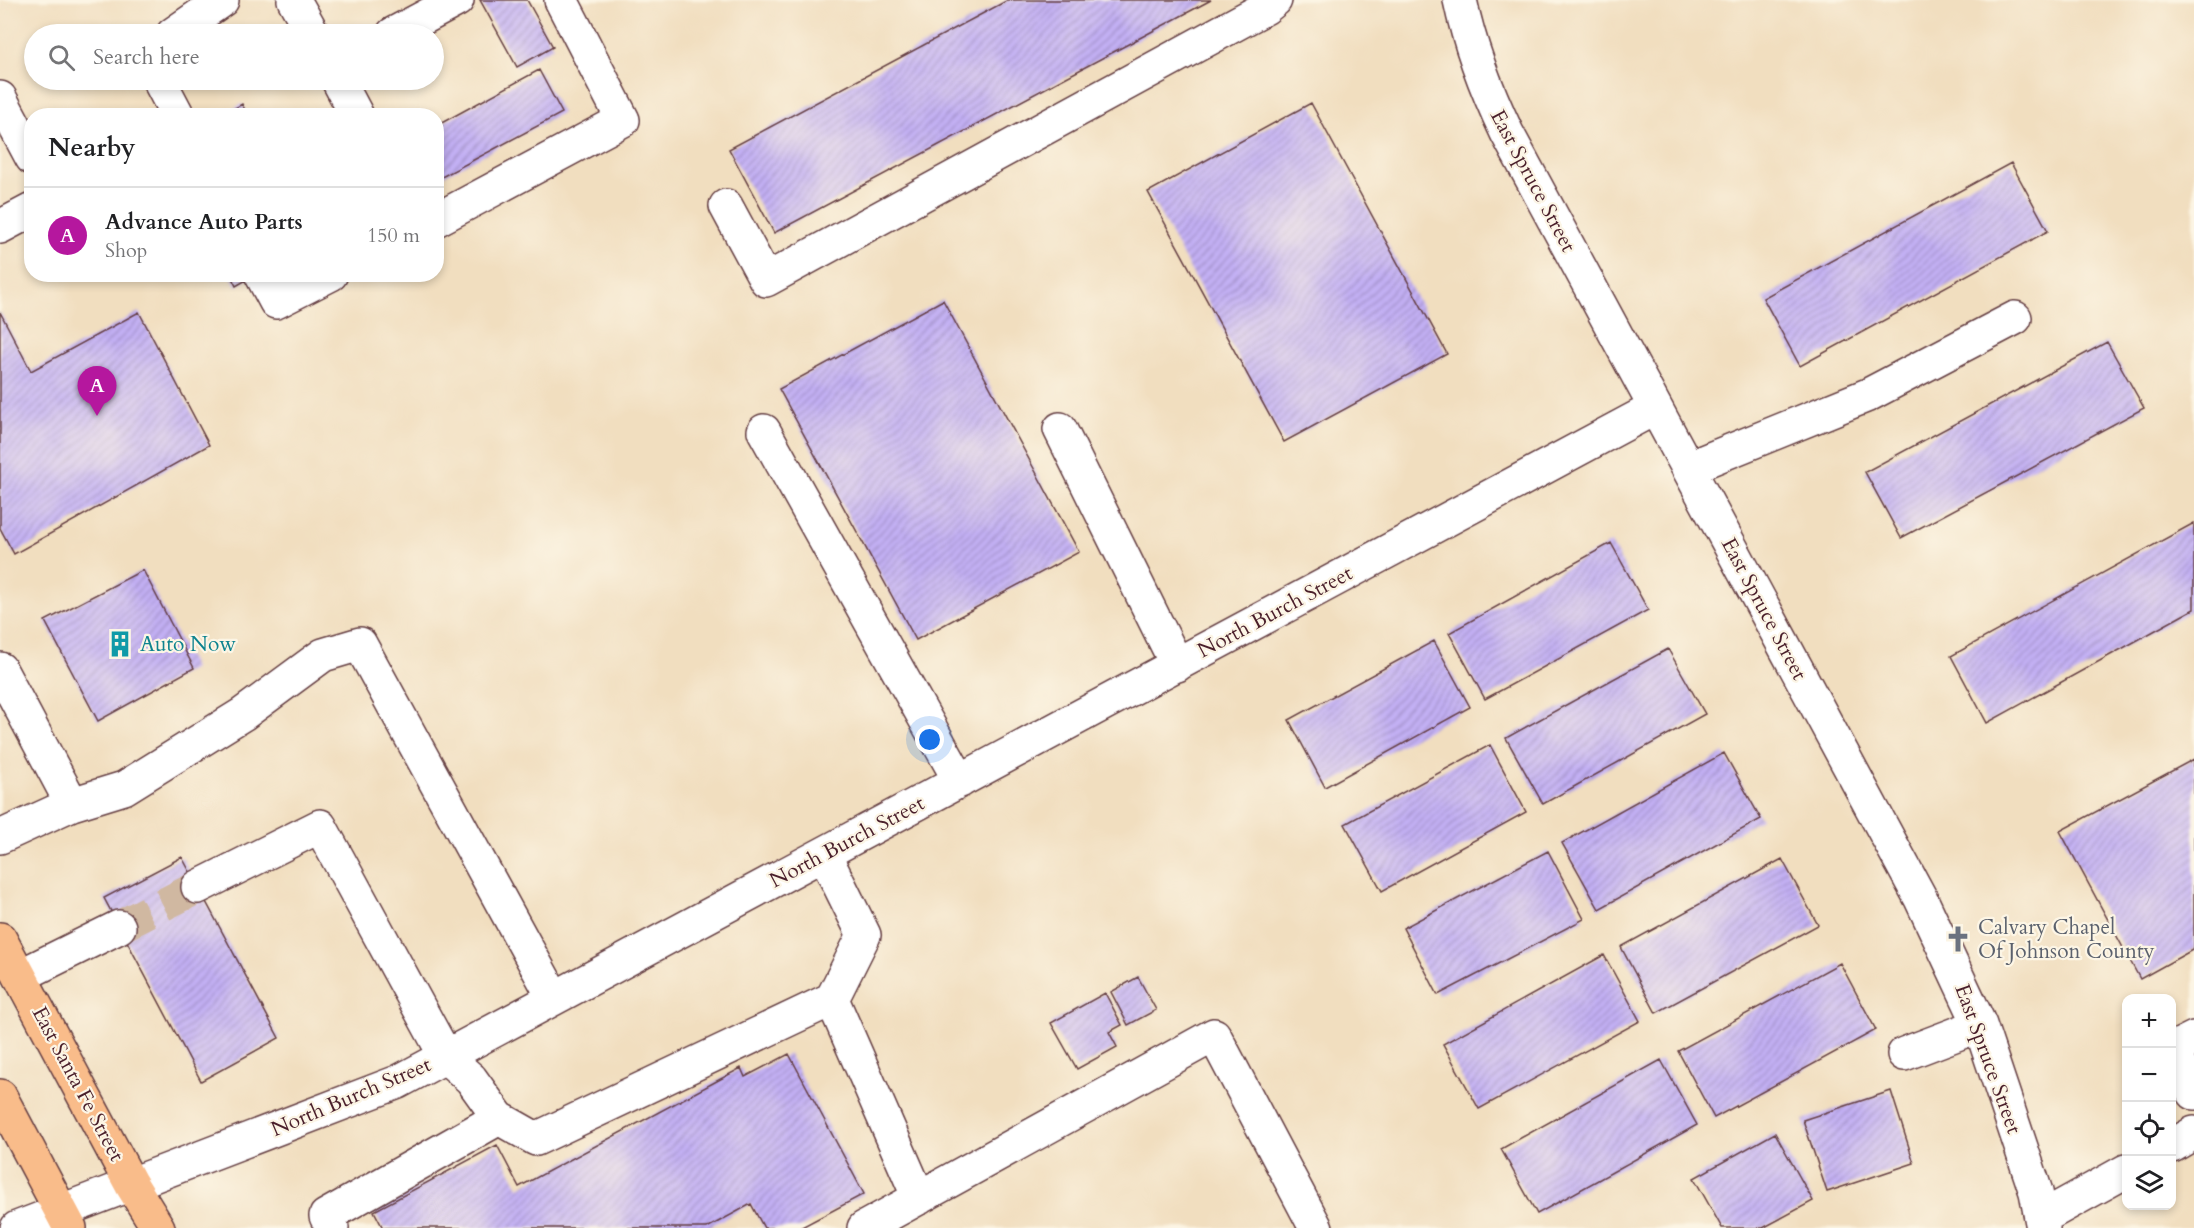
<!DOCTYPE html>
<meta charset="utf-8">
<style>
:root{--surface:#fff;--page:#f6f6f6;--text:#202124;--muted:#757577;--line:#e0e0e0;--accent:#b5179e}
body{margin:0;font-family:Cardo,serif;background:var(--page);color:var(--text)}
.controls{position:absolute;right:18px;bottom:18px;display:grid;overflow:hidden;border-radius:12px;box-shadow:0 3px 9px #0003}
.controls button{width:54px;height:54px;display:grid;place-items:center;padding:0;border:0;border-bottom:2px solid var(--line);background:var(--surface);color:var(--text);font:30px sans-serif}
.you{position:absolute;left:930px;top:740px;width:21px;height:21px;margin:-15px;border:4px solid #fff;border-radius:50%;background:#1a73e8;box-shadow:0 0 0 9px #1a73e833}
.badge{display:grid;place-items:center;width:39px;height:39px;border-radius:50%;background:var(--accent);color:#fff;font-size:20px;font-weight:700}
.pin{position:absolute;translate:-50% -50px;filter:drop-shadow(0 2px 3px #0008)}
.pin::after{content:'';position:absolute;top:32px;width:21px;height:18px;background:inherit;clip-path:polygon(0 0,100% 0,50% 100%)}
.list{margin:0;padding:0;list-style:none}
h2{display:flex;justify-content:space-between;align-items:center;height:78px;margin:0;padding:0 24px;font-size:26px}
h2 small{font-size:20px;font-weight:400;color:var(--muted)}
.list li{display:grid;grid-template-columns:39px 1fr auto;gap:18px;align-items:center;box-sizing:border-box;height:96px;padding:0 24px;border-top:2px solid var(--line)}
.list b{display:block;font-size:22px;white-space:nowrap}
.list p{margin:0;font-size:20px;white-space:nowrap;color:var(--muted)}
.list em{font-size:20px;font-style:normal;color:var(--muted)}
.icon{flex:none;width:33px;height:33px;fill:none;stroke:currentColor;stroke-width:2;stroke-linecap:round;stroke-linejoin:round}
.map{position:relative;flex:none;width:2194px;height:1228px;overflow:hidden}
.search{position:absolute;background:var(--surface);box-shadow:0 3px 9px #0003;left:24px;top:24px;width:420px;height:66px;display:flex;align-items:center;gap:15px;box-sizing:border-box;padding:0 21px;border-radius:33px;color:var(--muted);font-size:22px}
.panel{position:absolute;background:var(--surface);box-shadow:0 3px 9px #0003;left:24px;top:108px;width:420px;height:174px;border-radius:24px}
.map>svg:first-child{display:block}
.building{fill:url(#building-hatch)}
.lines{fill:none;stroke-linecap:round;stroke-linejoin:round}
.minor-tunnel{stroke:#d0b8a1;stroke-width:33;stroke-dasharray:33 16;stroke-linecap:butt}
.minor-casing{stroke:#633c41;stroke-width:36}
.major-casing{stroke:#633c41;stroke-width:36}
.minor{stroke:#fff;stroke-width:33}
.major{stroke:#f9bc8a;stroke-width:33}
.labels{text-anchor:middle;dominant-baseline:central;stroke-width:4.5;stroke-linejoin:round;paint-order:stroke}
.street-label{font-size:21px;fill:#4a1f2b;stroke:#fcf5e5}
.culture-label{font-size:21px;fill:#0d838f;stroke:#fcf5e5;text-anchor:start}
.worship-label{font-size:21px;fill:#5b616d;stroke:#fcf5e5;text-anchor:start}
</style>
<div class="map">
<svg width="2194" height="1228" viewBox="0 0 2194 1228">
<defs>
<pattern id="building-hatch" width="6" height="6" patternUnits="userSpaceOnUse" patternTransform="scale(1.5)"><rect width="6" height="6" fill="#c3b0f4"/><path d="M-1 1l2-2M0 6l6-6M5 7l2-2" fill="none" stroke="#a08fc6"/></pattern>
</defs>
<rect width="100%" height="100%" fill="#fcf5e5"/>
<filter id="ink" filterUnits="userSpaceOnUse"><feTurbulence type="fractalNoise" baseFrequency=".0167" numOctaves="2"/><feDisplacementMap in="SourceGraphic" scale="12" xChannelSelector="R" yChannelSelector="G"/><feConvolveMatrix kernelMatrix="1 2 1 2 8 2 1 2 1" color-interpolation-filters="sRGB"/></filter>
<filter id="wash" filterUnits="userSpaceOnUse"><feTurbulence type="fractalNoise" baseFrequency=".008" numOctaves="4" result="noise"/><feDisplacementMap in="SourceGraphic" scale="24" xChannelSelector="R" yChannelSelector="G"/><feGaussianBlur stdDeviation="1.35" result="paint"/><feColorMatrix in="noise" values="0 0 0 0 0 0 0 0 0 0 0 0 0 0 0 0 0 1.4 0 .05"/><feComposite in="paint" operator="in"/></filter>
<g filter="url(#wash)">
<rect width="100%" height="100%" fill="#f1debf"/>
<g id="blocks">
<path class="building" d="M 480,0 L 527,0 L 553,47 L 517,67 Z
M 1008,0 L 1211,0 L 774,233 L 729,149 Z
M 539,70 L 562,113 L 436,180 L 436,126 Z
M 1311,103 L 1447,354 L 1284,442 L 1148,192 Z
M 242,104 L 248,116 L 221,116 Z
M 2011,163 L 2048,231 L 1800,366 L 1763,298 Z
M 230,274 L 257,274 L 236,286 Z
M 943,300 L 1079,552 L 916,640 L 779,389 Z
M 0,312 L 31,371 L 139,312 L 209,445 L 14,554 L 0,528 Z
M 2107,342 L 2144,408 L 1901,538 L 1865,472 Z
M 2194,523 L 2194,609 L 1987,723 L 1951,656 Z
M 1611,543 L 1648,610 L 1485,699 L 1449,633 Z
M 143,570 L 194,668 L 98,721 L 45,621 Z
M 1434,641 L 1470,707 L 1325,787 L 1289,720 Z
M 1668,649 L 1705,714 L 1543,804 L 1506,738 Z
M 1490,745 L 1526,812 L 1382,891 L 1345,824 Z
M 1724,753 L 1761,819 L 1599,909 L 1562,843 Z
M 2194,759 L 2194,949 L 2140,979 L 2060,831 Z
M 1548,851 L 1584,919 L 1438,995 L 1403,928 Z
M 182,857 L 279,1038 L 201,1081 L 104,898 Z
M 1782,859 L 1818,925 L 1656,1013 L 1621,947 Z
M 1604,955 L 1640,1021 L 1479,1109 L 1443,1044 Z
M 1840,963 L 1876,1030 L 1714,1118 L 1678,1051 Z
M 1138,977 L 1156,1010 L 1128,1025 L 1111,992 Z
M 1105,993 L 1122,1025 L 1109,1032 L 1117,1047 L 1077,1069 L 1051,1023 Z
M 789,1054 L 864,1194 L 800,1228 L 764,1228 L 751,1204 L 707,1228 L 383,1228 L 374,1211 L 497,1145 L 519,1187 L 741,1068 L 745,1077 Z
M 1661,1060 L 1697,1125 L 1537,1214 L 1501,1149 Z
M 1891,1091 L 1914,1163 L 1827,1192 L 1803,1120 Z
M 1775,1133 L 1813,1201 L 1763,1228 L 1722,1228 L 1694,1178 Z"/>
</g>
</g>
<g filter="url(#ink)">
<use href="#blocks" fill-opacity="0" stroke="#633c41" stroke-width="1.5"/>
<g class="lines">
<path class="minor-tunnel" d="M 119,927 L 198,887"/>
<g class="minor-casing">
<path id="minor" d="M 294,0 L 313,34
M 1460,0 C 1470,48 1486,89 1507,133 L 1921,899 L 1980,1025 L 2036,1192 L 2043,1228
M 173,34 L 222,0
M 393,34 L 457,0
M 159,80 L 178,116
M 338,80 L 357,116
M 0,98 L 32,158
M 726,206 L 766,280 L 1265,8 L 1275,0
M 436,220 L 623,120 L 561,0
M 0,227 L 32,210
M 261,274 L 276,302 L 331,274
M 1060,429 L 1177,665
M 764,431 L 960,781
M 1688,468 L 1868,395 L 2015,318
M 0,669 L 72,804
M 0,837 L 72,804 L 124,788 L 243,714 L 323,655 L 360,644 L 554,998
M 824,854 L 864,935 L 832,999 L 919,1198
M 198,887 L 320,826 L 446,1057 L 471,1079 L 499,1118 L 326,1216 L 332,1228
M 20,976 L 119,927
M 2194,1038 L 2180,1045 L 2177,1061 L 2194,1093
M 1904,1054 L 1980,1025
M 499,1118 L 536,1139 L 832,999
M 2172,1146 L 2194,1133
M 2041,1218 L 2126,1171
M 17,1228 L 398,1082 L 1655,408
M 864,1228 L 1214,1035 L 1316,1228"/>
</g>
<g class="major-casing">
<path id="major" d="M 0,939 L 131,1184 L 158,1228
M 0,1096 L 70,1228"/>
</g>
<use href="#minor" class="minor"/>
<use href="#major" class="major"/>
</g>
</g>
<defs>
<g id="building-bare" transform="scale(2.07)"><path d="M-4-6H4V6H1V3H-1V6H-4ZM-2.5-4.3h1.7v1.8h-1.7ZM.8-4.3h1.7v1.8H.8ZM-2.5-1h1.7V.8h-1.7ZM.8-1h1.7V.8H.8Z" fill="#0f9aa8" stroke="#fcf5e5" stroke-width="2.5" paint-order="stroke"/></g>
<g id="church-bare" transform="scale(2.07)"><path d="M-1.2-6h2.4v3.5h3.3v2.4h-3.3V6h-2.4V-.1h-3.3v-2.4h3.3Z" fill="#6b7280" stroke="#fcf5e5" stroke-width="2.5" paint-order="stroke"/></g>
</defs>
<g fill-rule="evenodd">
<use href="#building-bare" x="120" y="644"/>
<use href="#church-bare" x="1958" y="939"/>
</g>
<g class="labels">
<g class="street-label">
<text transform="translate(1533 181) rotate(62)">East Spruce Street</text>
<text transform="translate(1764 609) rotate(62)">East Spruce Street</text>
<text transform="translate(1275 612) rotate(-28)">North Burch Street</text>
<text transform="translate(847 842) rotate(-28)">North Burch Street</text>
<text transform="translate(1988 1059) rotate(70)">East Spruce Street</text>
<text transform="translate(78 1084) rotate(62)">East Santa Fe Street</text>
<text transform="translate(351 1097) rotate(-23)">North Burch Street</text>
</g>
<g class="culture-label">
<text x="140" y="644">Auto Now</text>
</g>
<g class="worship-label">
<text x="1978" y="927">Calvary Chapel<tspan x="1978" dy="24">Of Johnson County</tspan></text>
</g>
</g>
</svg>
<div class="controls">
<button>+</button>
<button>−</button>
<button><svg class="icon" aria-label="locate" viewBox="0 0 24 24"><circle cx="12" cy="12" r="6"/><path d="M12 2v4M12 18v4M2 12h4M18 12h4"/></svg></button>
<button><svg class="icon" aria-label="layers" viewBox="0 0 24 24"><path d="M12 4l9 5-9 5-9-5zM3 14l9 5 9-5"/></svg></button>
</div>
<div class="you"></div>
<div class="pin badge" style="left:97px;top:416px">A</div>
<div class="search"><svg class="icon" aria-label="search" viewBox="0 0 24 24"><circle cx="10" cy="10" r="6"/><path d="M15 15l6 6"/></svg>Search here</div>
<section class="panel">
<h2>Nearby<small></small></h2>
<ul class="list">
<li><span class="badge">A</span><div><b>Advance Auto Parts</b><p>Shop</p></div><em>150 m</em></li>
</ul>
</section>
</div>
